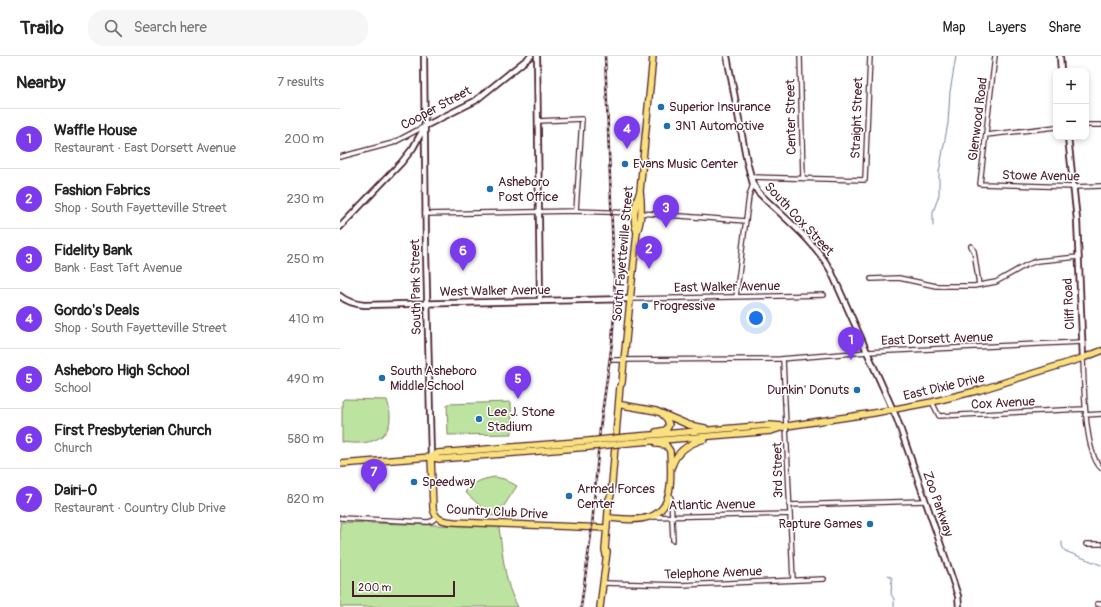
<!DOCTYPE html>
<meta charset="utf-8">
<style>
:root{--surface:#fff;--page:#f6f6f6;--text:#222;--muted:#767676;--line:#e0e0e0;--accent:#7c3aed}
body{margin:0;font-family:Pangolin,sans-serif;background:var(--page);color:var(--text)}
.controls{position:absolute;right:12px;top:12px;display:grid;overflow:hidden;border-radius:8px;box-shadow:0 2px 6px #0003}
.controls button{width:36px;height:36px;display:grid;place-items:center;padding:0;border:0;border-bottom:1px solid var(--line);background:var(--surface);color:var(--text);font:20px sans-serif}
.scale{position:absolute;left:12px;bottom:10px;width:103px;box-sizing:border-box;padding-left:4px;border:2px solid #4a1f2b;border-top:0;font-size:11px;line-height:14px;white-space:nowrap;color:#4a1f2b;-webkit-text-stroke:3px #fff;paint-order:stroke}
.you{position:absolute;left:416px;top:262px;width:14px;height:14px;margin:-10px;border:3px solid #fff;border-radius:50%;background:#1a73e8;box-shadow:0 0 0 6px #1a73e833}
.badge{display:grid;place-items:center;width:26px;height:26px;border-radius:50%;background:var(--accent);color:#fff;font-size:13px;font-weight:700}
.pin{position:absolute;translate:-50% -33px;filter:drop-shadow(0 1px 2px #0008)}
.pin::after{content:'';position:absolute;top:21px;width:14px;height:12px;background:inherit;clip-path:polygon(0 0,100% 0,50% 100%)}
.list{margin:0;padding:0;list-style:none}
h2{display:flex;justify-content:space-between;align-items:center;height:52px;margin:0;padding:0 16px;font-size:17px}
h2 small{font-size:13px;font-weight:400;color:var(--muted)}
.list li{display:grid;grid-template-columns:26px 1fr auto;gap:12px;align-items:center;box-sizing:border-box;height:60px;padding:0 16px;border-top:1px solid var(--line)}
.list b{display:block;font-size:15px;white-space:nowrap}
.list p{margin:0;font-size:13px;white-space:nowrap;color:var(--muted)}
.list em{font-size:13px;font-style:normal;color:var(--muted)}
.icon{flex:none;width:22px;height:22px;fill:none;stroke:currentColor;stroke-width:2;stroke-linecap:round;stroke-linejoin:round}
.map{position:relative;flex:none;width:761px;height:551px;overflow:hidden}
header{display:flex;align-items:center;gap:24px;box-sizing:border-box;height:56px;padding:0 20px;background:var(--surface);border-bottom:1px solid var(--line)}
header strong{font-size:19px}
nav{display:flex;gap:22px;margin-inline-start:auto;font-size:14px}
.search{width:280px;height:36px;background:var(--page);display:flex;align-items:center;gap:10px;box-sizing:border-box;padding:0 14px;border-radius:16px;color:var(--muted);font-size:15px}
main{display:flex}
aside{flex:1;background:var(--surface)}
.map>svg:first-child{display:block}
.green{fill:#bce39f;stroke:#838165}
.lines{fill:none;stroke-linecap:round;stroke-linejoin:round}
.stream{stroke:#72829e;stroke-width:1}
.street-casing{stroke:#4a1f2b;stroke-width:6}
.secondary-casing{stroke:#4a1f2b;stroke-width:8}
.primary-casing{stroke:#4a1f2b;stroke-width:8}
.street{stroke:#fff;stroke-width:3.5}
.secondary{stroke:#fff;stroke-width:4.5}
.primary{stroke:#fae180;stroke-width:5.5}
.rail-casing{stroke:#4a1f2b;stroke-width:2.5}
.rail{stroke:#fff;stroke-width:1;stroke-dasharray:3;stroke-linecap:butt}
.primary-bridge-casing{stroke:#4a1f2b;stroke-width:8;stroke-linecap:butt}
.primary-bridge{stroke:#fae180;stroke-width:5.5}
.poi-dot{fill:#1f6fb2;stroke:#fff;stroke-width:1.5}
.labels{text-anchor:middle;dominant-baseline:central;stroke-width:3;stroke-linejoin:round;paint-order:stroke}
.poi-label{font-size:13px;fill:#4a1f2b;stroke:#fff;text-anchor:start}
.street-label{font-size:13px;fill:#4a1f2b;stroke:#fff}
</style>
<header>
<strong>Trailo</strong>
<div class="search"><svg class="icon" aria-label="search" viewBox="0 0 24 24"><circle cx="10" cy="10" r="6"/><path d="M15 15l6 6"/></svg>Search here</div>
<nav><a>Map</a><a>Layers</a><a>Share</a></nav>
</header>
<main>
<aside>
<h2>Nearby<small>7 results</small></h2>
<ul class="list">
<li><span class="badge">1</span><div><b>Waffle House</b><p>Restaurant · East Dorsett Avenue</p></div><em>200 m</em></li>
<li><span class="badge">2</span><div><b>Fashion Fabrics</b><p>Shop · South Fayetteville Street</p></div><em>230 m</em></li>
<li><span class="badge">3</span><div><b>Fidelity Bank</b><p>Bank · East Taft Avenue</p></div><em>250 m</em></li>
<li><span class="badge">4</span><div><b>Gordo's Deals</b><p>Shop · South Fayetteville Street</p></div><em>410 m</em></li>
<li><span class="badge">5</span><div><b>Asheboro High School</b><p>School</p></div><em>490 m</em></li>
<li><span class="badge">6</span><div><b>First Presbyterian Church</b><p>Church</p></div><em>580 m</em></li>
<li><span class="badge">7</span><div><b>Dairi-O</b><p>Restaurant · Country Club Drive</p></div><em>820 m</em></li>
</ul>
</aside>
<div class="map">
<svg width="761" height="551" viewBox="0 0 761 551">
<rect width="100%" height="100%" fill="#fff"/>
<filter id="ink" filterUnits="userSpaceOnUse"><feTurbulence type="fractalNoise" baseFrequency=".025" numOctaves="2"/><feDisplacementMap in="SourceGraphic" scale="8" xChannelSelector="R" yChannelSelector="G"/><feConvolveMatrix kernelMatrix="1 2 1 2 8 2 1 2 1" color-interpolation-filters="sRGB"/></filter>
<g filter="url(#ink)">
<path class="green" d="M 4,343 L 47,344 C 59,380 35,391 2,386 L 2,345 Z
M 171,346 L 172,378 L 108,379 L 107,348 Z
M 155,421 L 164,423 L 177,430 L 158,459 L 151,460 L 125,436 C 133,426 142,423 155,421 Z
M 0,466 L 159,471 C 163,498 164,528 178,551 L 0,551 Z"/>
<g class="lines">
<path class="stream" d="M 593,170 L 593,156 L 599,139 L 599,116 L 608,67 L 610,36 L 616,0
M 722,486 L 722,490 L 725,495 L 761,509
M 548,519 L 552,522 L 551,538 L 554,543 L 554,551"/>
<g class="street-casing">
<path id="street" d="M 460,0 L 463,122
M 655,0 L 640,128 L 734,131 L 761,130
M 198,65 L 242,63 L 236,155
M 746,69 L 761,69
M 646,79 L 716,71
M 0,101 L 53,87 L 85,70
M 411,121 L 525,124 L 530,0
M 301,157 L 406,165
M 85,158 L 234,155 L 295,157
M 631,190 L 634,195 L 639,229
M 531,223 L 559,222 L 596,230 L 634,230 L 656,226 L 686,209 L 697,205 L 738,201
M 396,241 L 409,140 L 413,128
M 290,243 L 484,239
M 743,302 C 744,325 744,397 761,412
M 443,303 L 453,524
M 273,304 L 440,303 L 527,296 L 742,286
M 592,346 L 599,360 L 744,353
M 745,359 L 761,358
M 329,438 L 331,442 L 333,484
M 449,449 L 585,445
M 311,461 L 449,458
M 0,462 L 88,466 L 92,465 L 97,461
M 746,488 L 761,488
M 263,527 L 341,529 L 484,523
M 757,548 L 761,548"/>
</g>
<g class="secondary-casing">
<path id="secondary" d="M 84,0 L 86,196 L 91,401
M 197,0 L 200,245
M 387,0 L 407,106 L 413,128 L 418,136 C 443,161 474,184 491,215 L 557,363 L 604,498 L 618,540 L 619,551
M 720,0 L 721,15
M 728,81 L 737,164 L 743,302
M 0,171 L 61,107 L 73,92 L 85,70 L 135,45 L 191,0
M 0,240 C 7,246 15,248 24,249 L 290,243"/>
</g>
<g class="primary-casing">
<path id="primary" d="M 297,176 C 292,164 295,147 300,135
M 282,349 L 316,355 L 349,369 L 365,372
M 316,376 L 326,374 L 329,369 L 327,363 L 323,359
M 287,381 L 430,369 L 443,370
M 287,387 L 431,375 L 447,370 L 534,357 L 592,346 L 640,334 L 743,302 L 761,295
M 91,401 L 93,452 C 95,464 103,465 114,466 L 267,472
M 91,401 L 98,397 L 249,385
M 0,408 L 91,401 L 99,403 L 249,391
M 332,410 C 337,394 350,387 365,383
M 271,462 C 283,463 297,465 309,461 C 335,454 331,416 330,395 L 326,389 L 317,388
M 266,499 L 265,494 L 269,443 L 271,439 L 280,330 L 282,327 L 284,304 L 297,176 C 302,163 302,149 300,135 L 313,0
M 260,551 L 267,496"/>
</g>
<use href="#street" class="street"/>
<use href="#secondary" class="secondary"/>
<use href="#primary" class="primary"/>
<g class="rail-casing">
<path id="rail" d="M 241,551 L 252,471 L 260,372 L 272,287 L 275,243 L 265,0"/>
</g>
<use href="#rail" class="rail"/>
<g class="primary-bridge-casing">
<path id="primary-bridge" d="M 249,385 L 287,381
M 249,391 L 287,387"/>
</g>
<use href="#primary-bridge" class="primary-bridge"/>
</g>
</g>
<g class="poi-dot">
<circle cx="321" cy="51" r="4"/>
<circle cx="327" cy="70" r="4"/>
<circle cx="285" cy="108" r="4"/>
<circle cx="150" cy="133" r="4"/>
<circle cx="305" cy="250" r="4"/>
<circle cx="42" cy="322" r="4"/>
<circle cx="517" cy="334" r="4"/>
<circle cx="139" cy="363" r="4"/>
<circle cx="74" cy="426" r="4"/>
<circle cx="229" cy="440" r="4"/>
<circle cx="530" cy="468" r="4"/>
</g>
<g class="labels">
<g class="poi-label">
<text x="329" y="51">Superior Insurance</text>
<text x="335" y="70">3N1 Automotive</text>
<text x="293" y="108">Evans Music Center</text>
<text x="158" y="126">Asheboro<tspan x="158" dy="15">Post Office</tspan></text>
<text x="313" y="250">Progressive</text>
<text x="50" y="315">South Asheboro<tspan x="50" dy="15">Middle School</tspan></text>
<text x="509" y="334" text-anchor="end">Dunkin' Donuts</text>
<text x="147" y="356">Lee J. Stone<tspan x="147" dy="15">Stadium</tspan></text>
<text x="82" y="426">Speedway</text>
<text x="237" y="433">Armed Forces<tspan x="237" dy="15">Center</tspan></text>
<text x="522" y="468" text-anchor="end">Rapture Games</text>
</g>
<g class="street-label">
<text transform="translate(96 52) rotate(-28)">Cooper Street</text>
<text transform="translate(451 61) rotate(-91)">Center Street</text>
<text transform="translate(517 62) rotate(-88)">Straight Street</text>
<text transform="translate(638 63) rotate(-83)">Glenwood Road</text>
<text transform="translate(701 120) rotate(1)">Stowe Avenue</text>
<text transform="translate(459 163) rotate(47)">South Cox Street</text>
<text transform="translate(283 198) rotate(-85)">South Fayetteville Street</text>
<text transform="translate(76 231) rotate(-91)">South Park Street</text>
<text transform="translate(387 231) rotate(-1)">East Walker Avenue</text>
<text transform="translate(155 235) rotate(-1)">West Walker Avenue</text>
<text transform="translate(729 248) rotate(-93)">Cliff Road</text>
<text transform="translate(597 283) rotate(-2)">East Dorsett Avenue</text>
<text transform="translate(604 331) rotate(-13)">East Dixie Drive</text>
<text transform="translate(663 347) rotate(-3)">Cox Avenue</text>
<text transform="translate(438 414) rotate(-91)">3rd Street</text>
<text transform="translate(598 448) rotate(71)">Zoo Parkway</text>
<text transform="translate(372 449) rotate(-1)">Atlantic Avenue</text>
<text transform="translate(157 456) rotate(3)">Country Club Drive</text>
<text transform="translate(373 517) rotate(-2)">Telephone Avenue</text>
</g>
</g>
</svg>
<div class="controls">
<button>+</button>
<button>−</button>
</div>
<div class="scale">200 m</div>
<div class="you"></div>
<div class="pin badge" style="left:511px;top:304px">1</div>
<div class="pin badge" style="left:309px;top:213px">2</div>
<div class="pin badge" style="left:326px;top:172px">3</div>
<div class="pin badge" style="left:287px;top:93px">4</div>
<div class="pin badge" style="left:178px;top:343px">5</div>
<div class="pin badge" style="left:123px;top:215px">6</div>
<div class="pin badge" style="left:34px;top:436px">7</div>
</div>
</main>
